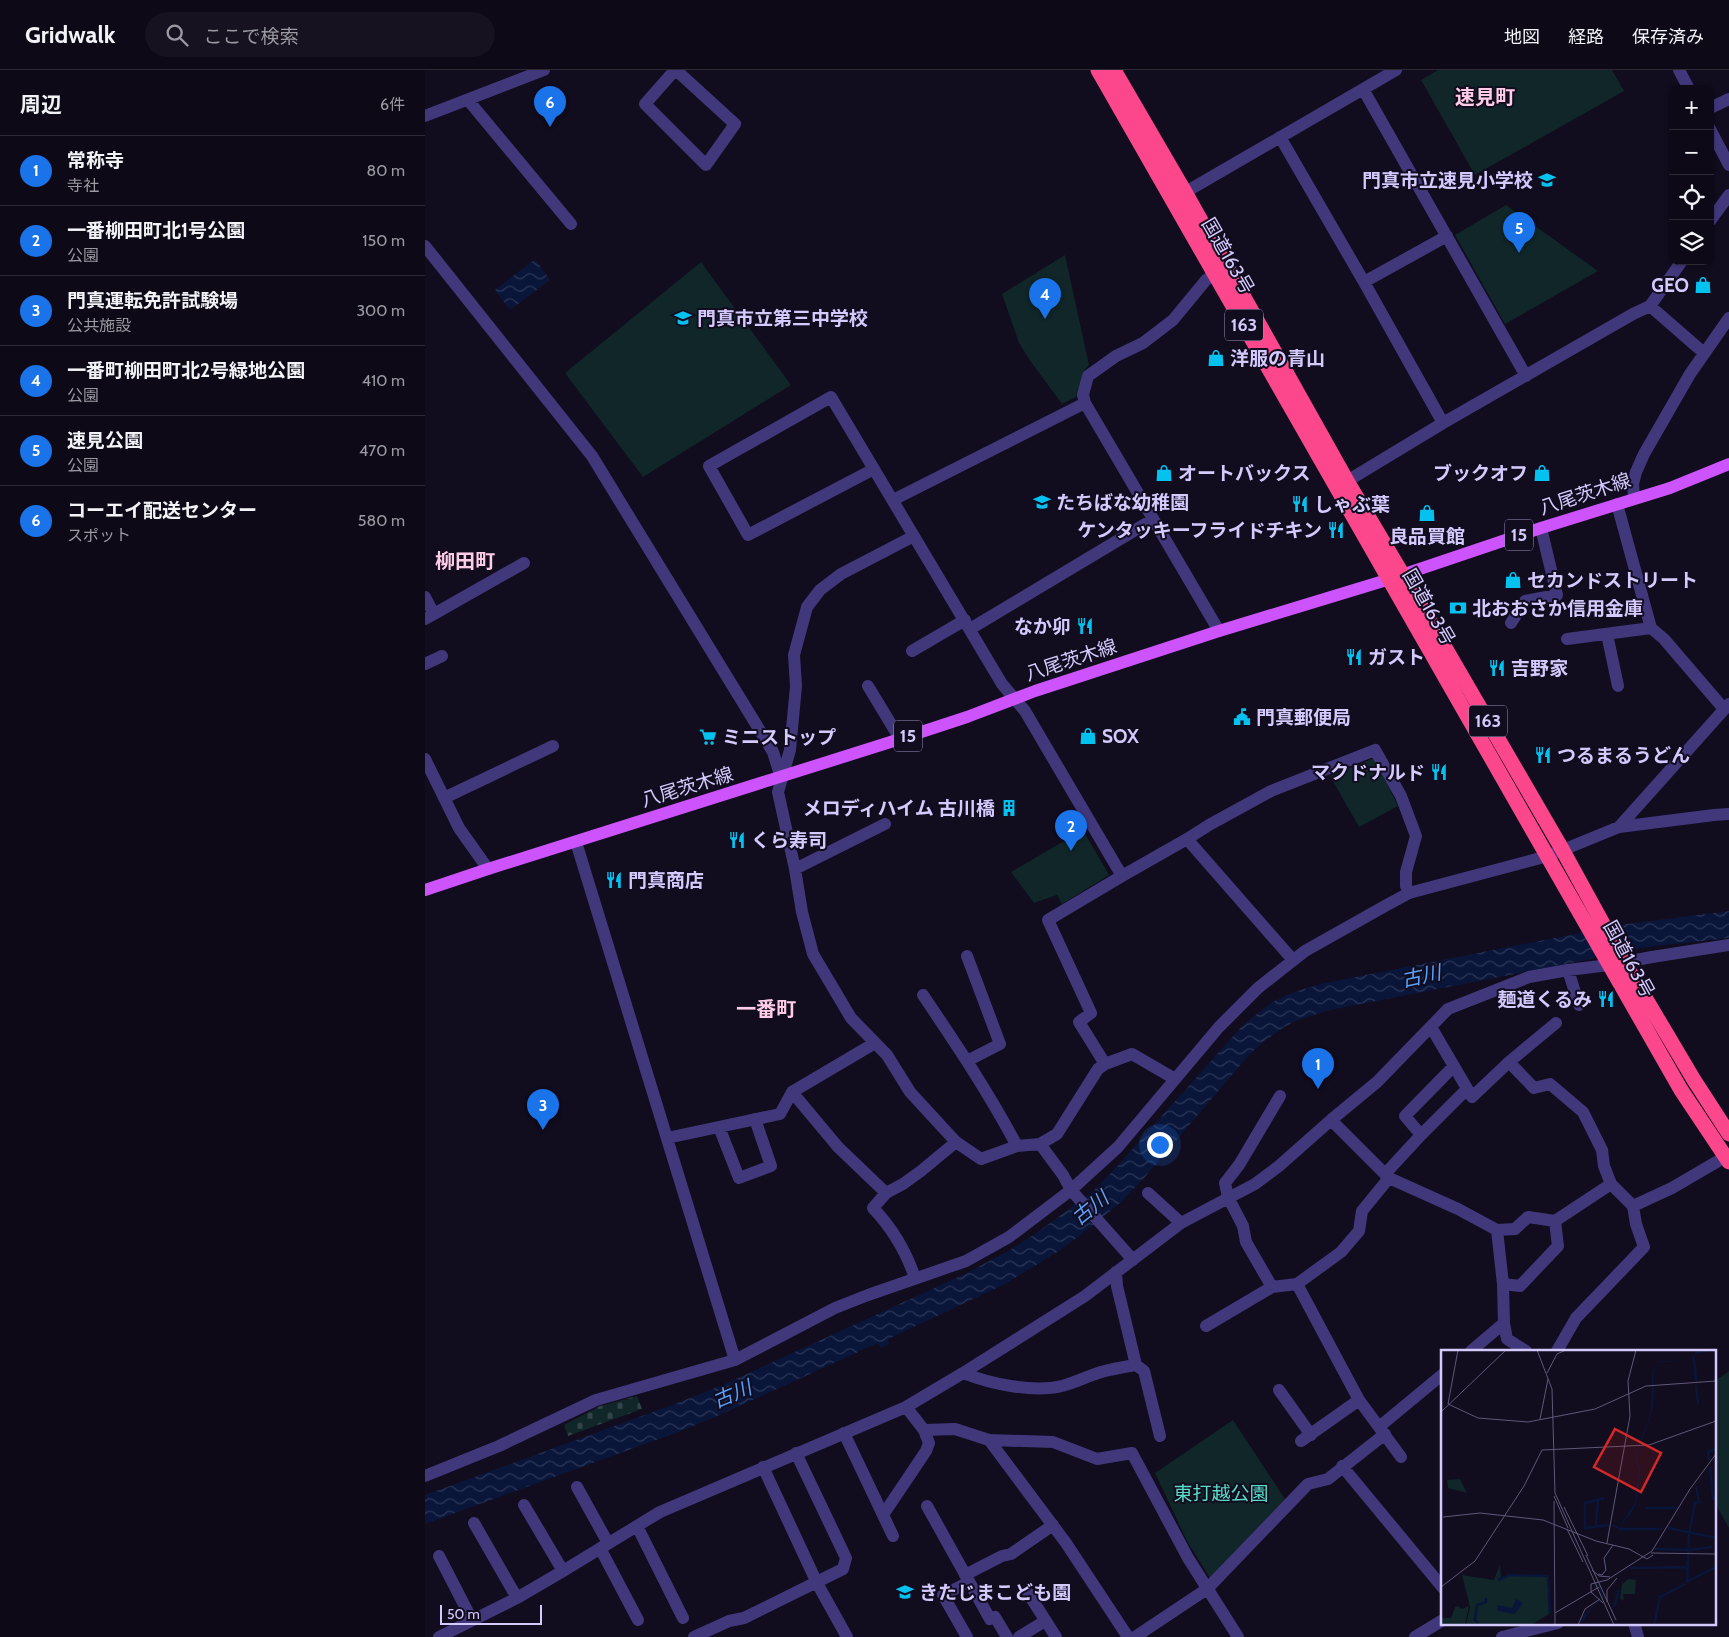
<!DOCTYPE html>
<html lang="ja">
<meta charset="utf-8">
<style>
:root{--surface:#0d0916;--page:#16121f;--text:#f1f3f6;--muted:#9a9aa1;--line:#2d2a35;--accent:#1a73e8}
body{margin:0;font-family:Cabin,"Noto Sans JP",sans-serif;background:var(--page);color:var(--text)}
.controls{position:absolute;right:15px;top:15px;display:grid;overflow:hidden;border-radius:10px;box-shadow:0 1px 4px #0004}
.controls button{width:45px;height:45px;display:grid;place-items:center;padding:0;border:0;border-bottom:1px solid var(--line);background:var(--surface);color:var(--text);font:25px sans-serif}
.scale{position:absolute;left:15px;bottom:12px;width:102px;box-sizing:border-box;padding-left:5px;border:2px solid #d5cafe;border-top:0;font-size:14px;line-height:18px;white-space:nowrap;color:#d5cafe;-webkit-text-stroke:4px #110c1e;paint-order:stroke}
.you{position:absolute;left:734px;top:1074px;width:18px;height:18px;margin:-12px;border:4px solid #fff;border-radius:50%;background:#1a73e8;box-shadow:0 0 0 8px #1a73e833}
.badge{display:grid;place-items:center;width:32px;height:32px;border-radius:50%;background:var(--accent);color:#fff;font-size:16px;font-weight:700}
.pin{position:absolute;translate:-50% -41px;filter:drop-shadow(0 1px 2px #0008)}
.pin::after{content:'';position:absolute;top:26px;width:18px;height:15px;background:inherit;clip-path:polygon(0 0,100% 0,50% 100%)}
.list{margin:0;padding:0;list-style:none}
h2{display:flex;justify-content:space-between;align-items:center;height:65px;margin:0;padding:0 20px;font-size:21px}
h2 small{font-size:16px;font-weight:400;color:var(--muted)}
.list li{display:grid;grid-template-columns:32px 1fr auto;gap:15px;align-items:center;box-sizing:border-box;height:70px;padding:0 20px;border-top:1px solid var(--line)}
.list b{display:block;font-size:19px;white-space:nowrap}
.list p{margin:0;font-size:16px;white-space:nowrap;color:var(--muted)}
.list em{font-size:16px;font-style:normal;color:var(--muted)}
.icon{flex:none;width:28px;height:28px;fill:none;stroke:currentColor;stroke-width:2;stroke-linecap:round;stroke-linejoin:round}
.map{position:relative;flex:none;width:1304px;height:1567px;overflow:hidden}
header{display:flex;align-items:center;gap:30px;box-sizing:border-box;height:70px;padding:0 25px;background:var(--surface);border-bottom:1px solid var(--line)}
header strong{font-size:24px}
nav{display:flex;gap:28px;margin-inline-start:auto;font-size:18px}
.search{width:350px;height:45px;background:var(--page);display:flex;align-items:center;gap:12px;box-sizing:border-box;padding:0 18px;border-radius:28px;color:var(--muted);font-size:19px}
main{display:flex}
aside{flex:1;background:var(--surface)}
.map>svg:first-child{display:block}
.cemetery{fill:url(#cemetery-stones)}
.park{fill:#102628}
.water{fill:url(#water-waves)}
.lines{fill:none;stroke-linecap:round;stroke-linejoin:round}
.minor{stroke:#41387c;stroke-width:12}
.major{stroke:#cd53fc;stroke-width:12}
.highway{stroke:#fc478c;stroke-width:15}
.labels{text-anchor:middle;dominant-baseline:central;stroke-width:4;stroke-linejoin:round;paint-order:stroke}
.shield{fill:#110c1e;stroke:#9a91bb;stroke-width:1}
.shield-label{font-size:18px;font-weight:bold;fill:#d5cafe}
.poi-label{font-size:19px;font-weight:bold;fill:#d5cafe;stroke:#110c1e;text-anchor:start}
.street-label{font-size:19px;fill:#d5cafe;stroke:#110c1e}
.park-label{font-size:19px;fill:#58dcc8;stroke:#110c1e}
.neighbourhood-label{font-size:20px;font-weight:bold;fill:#fecce7;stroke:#110c1e}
.water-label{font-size:20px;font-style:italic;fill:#5aa1fc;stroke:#110c1e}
.inset-river{fill:none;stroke:#09163a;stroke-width:2.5}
.inset-road{fill:none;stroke:#5f5878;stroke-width:1}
.view{fill:#d62828;fill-opacity:0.15;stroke:#d62828;stroke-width:2.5}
.inset-edge{fill:none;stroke:#d5cafe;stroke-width:2.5}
</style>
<header>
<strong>Gridwalk</strong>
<div class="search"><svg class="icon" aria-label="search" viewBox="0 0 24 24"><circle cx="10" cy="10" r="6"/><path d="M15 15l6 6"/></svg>ここで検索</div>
<nav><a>地図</a><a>経路</a><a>保存済み</a></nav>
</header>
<main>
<aside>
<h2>周辺<small>6件</small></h2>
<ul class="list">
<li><span class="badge">1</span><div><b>常称寺</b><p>寺社</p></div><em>80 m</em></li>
<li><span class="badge">2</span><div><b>一番柳田町北1号公園</b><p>公園</p></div><em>150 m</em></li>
<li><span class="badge">3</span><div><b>門真運転免許試験場</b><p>公共施設</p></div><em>300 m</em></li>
<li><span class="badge">4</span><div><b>一番町柳田町北2号緑地公園</b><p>公園</p></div><em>410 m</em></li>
<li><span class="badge">5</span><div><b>速見公園</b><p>公園</p></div><em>470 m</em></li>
<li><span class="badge">6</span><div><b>コーエイ配送センター</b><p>スポット</p></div><em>580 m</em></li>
</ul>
</aside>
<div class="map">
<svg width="1304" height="1567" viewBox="0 0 1304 1567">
<defs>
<pattern id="cemetery-stones" width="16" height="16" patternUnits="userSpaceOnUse" patternTransform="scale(1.25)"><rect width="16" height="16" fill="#102628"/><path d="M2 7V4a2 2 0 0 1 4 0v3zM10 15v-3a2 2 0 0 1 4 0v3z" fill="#324448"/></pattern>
<pattern id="water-waves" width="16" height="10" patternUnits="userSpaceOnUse" patternTransform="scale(1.25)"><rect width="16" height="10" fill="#09163a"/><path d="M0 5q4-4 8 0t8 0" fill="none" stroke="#2c3758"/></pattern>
</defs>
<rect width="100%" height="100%" fill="#110c1e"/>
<path class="cemetery" d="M 212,1326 L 217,1339 L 143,1366 L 139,1355 L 175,1336 Z"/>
<path class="park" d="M 1013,0 L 1187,0 L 1199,21 L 1050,105 L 996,10 Z
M 1081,135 L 1173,201 L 1080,254 L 1030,165 Z
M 640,185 L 664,295 L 660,299 L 651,327 L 637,334 L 606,292 L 594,273 L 577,224 Z
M 276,192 L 366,315 L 218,407 L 140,303 Z
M 949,688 L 973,736 L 934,757 L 905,706 Z
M 658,760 L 684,805 L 637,834 L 632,825 L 609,833 L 586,802 Z
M 1304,1301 L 1304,1458 L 1290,1433 L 1290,1311 Z
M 808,1350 L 860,1429 L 785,1508 L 762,1471 L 730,1403 Z"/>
<path class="water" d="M 110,189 L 125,210 L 85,240 L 70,220 Z
M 1304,841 L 1304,868 L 1229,876 L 1171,886 L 1171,888 L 905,940 L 873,950 L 859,957 L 837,973 L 824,985 L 720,1107 L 696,1132 L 666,1157 L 634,1181 L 580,1214 L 463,1269 L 464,1274 L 456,1278 L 453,1273 L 290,1347 L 256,1361 L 0,1454 L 0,1425 L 247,1335 L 300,1314 L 542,1203 L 585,1180 L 613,1162 L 668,1121 L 687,1102 L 818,955 L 846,933 L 862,925 L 879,919 L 900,913 L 1201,854 Z"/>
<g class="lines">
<path class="minor" d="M 250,0 L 220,34 L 281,95 L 310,54 L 251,0
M 1254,0 L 1264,19
M 938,19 L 1101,306
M 43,30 L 146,154
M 1285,38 L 1304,29
M 0,46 L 119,0
M 1285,59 L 1304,95
M 855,67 L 939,212 L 1018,353
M 752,127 L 971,0
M 1285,151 L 1304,125
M 0,176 L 167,386 L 348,682 L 356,708
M 939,212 L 1022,166
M 1225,236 L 1279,283
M 660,333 L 658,325 L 663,306 L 691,286 L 718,273 L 748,250 L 781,210 L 789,204
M 449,399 L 323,465 L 284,396 L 406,327 L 577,614 L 600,641 L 697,806 L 762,769 L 868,890
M 914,416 L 1018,353 L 1208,244 L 1225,236 L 1257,191
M 1209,428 L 1208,414 L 1211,402 L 1219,384 L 1265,304 L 1304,248
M 468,430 L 660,333 L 794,561
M 1192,434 L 1226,558 L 1239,569 L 1299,639
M 489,466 L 416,504 L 395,520 L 382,537 L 369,585 L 371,616 L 365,680 L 353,722 L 370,799 L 377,842 L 388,884 L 426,948 L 462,985 L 485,1022 L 531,1072 L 556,1089 L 592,1076 L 615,1074 L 632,1064 L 673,999 L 680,994 L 707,984 L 750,1009
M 0,527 L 9,544 L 0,549
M 9,544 L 99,493
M 1086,553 L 1100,531 L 1132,525 L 1116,458
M 545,559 L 727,450
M 1182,564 L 1193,616
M 1142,569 L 1226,558
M 487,581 L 540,550
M 0,594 L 17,586
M 443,616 L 475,669
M 0,689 L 34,758 L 63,799
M 19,728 L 128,676
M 1194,757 L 1304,634
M 762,769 L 784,755 L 846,721 L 950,680 L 976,726 L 991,766 L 981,802 L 981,816 L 984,823
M 151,772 L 310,1290
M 370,799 L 460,754
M 1143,900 L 1154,935
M 498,925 C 531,974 564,1023 592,1076
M 1006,957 L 1047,1027 L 1084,992 L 1131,953
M 542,991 L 575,974 L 542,886
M 1084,992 L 1109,1018 L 1125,1014 L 1158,1042 L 1177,1080 L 1179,1096 L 1186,1114 L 1208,1136 L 1211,1154 L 1219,1177 L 1151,1248 L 1132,1281
M 680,994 L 654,952 L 666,943 L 623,850 L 697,806
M 367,1022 L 413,1077 L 461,1123
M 906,1050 L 964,1108 L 1033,1139 L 1072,1160 L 1078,1214 L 1079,1253 L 1082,1269 L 1101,1281
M 294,1057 L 314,1108 L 346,1096 L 330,1049
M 996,1065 L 980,1046 L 1029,996
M 242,1068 L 355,1044 L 367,1022 L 450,973
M 615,1074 L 638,1105 L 646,1120 L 708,1190
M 960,1104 L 996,1065 L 1042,1019
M 723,1123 L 756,1153
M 1208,1136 L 1247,1118 L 1300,1087
M 1072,1160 L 1090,1159 L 1103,1147 L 1130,1151 L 1186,1114
M 691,1202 L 692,1216 L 711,1295 L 719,1301 L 735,1366
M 490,1208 C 481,1181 468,1159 448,1138 L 461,1123 L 478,1114 L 496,1101 L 531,1072
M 872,1214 L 934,1330 L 976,1387
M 1078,1214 L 1095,1216 L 1133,1176 L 1130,1151
M 847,1217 L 821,1172 L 818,1156 L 803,1127 L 800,1113 L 814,1095 L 855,1026
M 781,1256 L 847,1217 L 872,1214 L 916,1182 L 934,1161 L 937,1141 L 964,1108
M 1046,1281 L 1079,1253
M 538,1303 C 566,1314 608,1323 637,1316 C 649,1313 661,1307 673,1303 C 685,1299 698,1297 711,1295
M 854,1320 L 886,1365
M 481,1337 L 499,1360 L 530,1359 L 564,1370 L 641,1473 L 703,1567
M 954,1357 L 1018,1304
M 419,1363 L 468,1466
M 564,1370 L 628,1372 L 672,1389 L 707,1383 L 763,1488 L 813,1567
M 876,1371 L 934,1330
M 917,1396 L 1018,1518
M 338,1397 L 392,1513 L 422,1567
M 0,1406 L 74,1376 L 171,1330 L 310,1290 L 410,1238 L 443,1225 L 541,1191 L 584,1167 L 646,1120 L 693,1077 L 794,957 L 833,918 L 880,881 L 960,836 L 984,823 L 1123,786 L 1194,757 L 1289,745 L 1304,744
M 152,1417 L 183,1473
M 99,1435 L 138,1501
M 502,1436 L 565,1549 L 570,1547 L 582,1567
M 458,1445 L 501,1381 L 504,1373 L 499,1360
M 49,1453 L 92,1528
M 212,1456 L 258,1548
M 175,1478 L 213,1550
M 14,1486 L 47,1550
M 540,1505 L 577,1486 L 586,1484 L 628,1455
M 603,1523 L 631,1567
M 1209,1553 L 1213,1567
M 14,1567 L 92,1528 L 138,1501 L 235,1442 L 481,1337 L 538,1303 L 660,1226 L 756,1153 L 830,1114 L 854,1096 L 906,1050 L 952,1012 L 1023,939 L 1104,907 L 1143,900 L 1184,895 L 1227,887 L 1304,875
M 269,1567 L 304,1551 L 319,1548 L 418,1499 L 421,1488 L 371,1383
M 542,1567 L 518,1525 L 544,1512
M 594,1567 L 620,1551
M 710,1567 L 782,1519 L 883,1414 L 903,1409 L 960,1364
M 990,1567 L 1018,1550
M 1077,1567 L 1133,1553"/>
<path class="major" d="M 0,820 L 63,799 L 475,669 L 542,647 L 610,621 L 794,561 L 965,509 L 1116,458 L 1245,418 L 1304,394"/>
<path class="highway" d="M 673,0 L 1256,1020 L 1304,1092
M 689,0 L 760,122 L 922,411 L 978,505 L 1137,779 L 1199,892 L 1269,1010 L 1304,1064"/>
</g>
<defs>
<g id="school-bare" transform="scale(1.35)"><path d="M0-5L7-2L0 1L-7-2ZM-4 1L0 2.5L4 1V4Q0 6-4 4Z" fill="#04c2f0" stroke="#110c1e" stroke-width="2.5" paint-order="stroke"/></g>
<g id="shop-bare" transform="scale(1.35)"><path d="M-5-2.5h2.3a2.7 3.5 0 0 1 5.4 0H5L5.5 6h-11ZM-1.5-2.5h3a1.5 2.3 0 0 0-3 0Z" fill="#04c2f0" stroke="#110c1e" stroke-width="2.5" paint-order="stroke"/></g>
<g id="restaurant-bare" transform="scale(1.35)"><path d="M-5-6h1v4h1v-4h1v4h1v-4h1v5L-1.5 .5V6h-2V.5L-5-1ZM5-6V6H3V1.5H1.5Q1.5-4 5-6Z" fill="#04c2f0" stroke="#110c1e" stroke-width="2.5" paint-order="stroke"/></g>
<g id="bank-bare" transform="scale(1.35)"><path d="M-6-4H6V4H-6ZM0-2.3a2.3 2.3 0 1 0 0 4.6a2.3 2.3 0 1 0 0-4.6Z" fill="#04c2f0" stroke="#110c1e" stroke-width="2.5" paint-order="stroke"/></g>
<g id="civic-bare" transform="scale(1.35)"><path d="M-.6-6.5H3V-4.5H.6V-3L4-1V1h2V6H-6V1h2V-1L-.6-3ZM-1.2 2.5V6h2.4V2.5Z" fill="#04c2f0" stroke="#110c1e" stroke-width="2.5" paint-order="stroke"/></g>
<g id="supermarket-bare" transform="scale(1.35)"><path d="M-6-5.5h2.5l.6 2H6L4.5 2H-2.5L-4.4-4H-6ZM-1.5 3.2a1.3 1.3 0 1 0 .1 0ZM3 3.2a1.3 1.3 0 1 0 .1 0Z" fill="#04c2f0" stroke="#110c1e" stroke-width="2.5" paint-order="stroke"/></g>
<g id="building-bare" transform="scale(1.35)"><path d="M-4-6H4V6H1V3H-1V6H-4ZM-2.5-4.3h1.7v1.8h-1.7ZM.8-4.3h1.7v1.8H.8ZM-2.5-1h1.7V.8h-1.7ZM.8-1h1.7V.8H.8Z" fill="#04c2f0" stroke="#110c1e" stroke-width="2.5" paint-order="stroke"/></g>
</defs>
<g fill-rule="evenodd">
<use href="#school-bare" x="1122" y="110"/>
<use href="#shop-bare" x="1278" y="215"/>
<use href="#school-bare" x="258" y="248"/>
<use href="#shop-bare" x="791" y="288"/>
<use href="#shop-bare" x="739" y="403"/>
<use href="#shop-bare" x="1117" y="403"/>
<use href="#school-bare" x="617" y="432"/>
<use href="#restaurant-bare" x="875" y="434"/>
<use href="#shop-bare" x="1002" y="443"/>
<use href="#restaurant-bare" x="911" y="460"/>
<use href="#shop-bare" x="1088" y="510"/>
<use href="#bank-bare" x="1033" y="538"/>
<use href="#restaurant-bare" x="660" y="556"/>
<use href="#restaurant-bare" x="929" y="587"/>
<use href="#restaurant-bare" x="1072" y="598"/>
<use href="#civic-bare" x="817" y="647"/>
<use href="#shop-bare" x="663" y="666"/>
<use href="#supermarket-bare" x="283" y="667"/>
<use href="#restaurant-bare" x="1118" y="685"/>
<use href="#restaurant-bare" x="1014" y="702"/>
<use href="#building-bare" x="584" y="738"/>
<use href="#restaurant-bare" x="312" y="770"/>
<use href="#restaurant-bare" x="189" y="810"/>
<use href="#restaurant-bare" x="1181" y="929"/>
<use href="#school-bare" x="480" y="1522"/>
</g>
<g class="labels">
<g class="shield">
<rect x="800" y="239.5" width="38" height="31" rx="4"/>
<rect x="1080" y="449.5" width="28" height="31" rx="4"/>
<rect x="1044" y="635.5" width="38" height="31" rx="4"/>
<rect x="469" y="650.5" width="28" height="31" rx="4"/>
</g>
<g class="shield-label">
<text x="819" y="255">163</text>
<text x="1094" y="465">15</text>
<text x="1063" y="651">163</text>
<text x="483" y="666">15</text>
</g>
<g class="poi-label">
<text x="1108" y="110" text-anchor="end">門真市立速見小学校</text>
<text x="1264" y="215" text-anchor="end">GEO</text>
<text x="272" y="248">門真市立第三中学校</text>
<text x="805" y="288">洋服の青山</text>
<text x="753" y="403">オートバックス</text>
<text x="1103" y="403" text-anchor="end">ブックオフ</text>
<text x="631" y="432">たちばな幼稚園</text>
<text x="889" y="434">しゃぶ葉</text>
<text x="897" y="460" text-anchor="end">ケンタッキーフライドチキン</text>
<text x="1002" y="466" text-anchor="middle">良品買館</text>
<text x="1102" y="510">セカンドストリート</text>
<text x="1047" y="538">北おおさか信用金庫</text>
<text x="646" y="556" text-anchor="end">なか卯</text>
<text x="943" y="587">ガスト</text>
<text x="1086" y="598">吉野家</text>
<text x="831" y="647">門真郵便局</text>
<text x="677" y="666">SOX</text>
<text x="297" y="667">ミニストップ</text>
<text x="1132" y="685">つるまるうどん</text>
<text x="1000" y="702" text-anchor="end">マクドナルド</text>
<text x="570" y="738" text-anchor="end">メロディハイム 古川橋</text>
<text x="326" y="770">くら寿司</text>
<text x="203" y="810">門真商店</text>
<text x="1167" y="929" text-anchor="end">麺道くるみ</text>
<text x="494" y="1522">きたじまこども園</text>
</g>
<g class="street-label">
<text transform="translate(803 186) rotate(60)">国道163号</text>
<text transform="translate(1160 424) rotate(-18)">八尾茨木線</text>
<text transform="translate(1004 537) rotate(60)">国道163号</text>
<text transform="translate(646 590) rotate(-18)">八尾茨木線</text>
<text transform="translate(262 717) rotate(-17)">八尾茨木線</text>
<text transform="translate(1204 889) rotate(61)">国道163号</text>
</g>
<g class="park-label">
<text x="796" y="1423">東打越公園</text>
</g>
<g class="neighbourhood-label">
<text x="1060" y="27">速見町</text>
<text x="40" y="491">柳田町</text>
<text x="341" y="939">一番町</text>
</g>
<g class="water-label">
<text transform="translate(996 906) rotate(-12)">古川</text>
<text transform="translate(665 1138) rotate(-39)">古川</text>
<text transform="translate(307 1324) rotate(-23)">古川</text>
</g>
</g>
<g transform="translate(1016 1280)">
<rect width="275" height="275" fill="#110c1e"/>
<path d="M 19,129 L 26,143 L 7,138 L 6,130 ZM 59,214 L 60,228 L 70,225 L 107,226 L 108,264 L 90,275 L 25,275 L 29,257 L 21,225 L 53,230 ZM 187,229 L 195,230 L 194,244 L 182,244 L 183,250 L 179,249 L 181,234 ZM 17,256 L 21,259 L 28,256 L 24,275 L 1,275 L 0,268 L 10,268 L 14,257 Z" fill="#102628"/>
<path d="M 256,0 L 253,9 L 250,11 L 220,12 L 212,21 L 213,41 L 211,63 L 195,106 L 199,119 L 195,154 L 189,165 L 182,172 L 177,190 L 165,208 L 166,220 L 158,234 L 163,248 L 151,257 L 140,275 L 142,266 L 151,256 L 161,249 L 157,234 L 166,220 L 164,208 L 177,189 L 181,172 L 194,153 L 198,119 L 194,106 L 210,63 L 211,21 L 220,11 L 250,11 ZM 75,249 L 82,253 L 74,264 L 56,261 L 57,255 L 71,258 Z" fill="#09163a"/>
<path class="inset-river" d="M 255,2 L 270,0M 253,8 L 255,31M 255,35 L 257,54M 268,111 L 267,102 L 275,99M 269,117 L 272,149 L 275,148M 163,148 L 144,153 L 144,178 L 168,175M 204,158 L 236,158M 155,175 L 157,150M 172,175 L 179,179 L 221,179M 227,178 L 275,188M 214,199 L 247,200M 249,200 L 271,197M 189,218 L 247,217M 57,230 L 68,225 L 107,226 L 109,263M 247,231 L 275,217M 246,233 L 248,184 L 254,153 L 258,152 L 255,136M 173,257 L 178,240M 37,273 L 34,270 L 36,255 L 45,252 L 45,248M 213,275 L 219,247 L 244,234"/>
<path class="inset-road" d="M 17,0 L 7,54 L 37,68 L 87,72 L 154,59 L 205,36 L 275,31M 96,0 L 111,39 L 114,143 L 173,275M 106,23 L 116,4 L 125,0M 0,62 L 65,0M 99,69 L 107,29M 113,146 L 127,178M 113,151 L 114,275M 123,157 L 147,206M 2,167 L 39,163 L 102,170 L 155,191 L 188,199 L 206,209 L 212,205M 126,179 L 142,212M 166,193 L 189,66 L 187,31 L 195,0M 210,203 L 275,204M 145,205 L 175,270M 151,220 L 158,226 L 169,227M 157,224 L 161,225 L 165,220 L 163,208 L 172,195M 0,237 L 34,211 L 83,136 L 101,100 L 208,95 L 275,71M 166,252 L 166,240 L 176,228M 162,253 L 150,242 L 150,234 L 166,230 L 211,201 L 249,139 L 275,104M 114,263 L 158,237M 137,275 L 144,259 L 159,249"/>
<path class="view" d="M 174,79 L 220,103 L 200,142 L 153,117 Z"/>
<rect width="275" height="275" class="inset-edge"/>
</g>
</svg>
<div class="controls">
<button>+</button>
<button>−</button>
<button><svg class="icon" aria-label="locate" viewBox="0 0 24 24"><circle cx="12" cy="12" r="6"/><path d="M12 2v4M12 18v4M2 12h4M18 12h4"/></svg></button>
<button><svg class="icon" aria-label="layers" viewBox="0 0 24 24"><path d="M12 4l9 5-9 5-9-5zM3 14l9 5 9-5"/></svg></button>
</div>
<div class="scale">50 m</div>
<div class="you"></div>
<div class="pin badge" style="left:893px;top:1019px">1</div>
<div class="pin badge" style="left:646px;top:781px">2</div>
<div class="pin badge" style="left:118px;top:1060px">3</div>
<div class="pin badge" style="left:620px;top:249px">4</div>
<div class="pin badge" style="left:1094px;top:183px">5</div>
<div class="pin badge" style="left:125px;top:57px">6</div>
</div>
</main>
